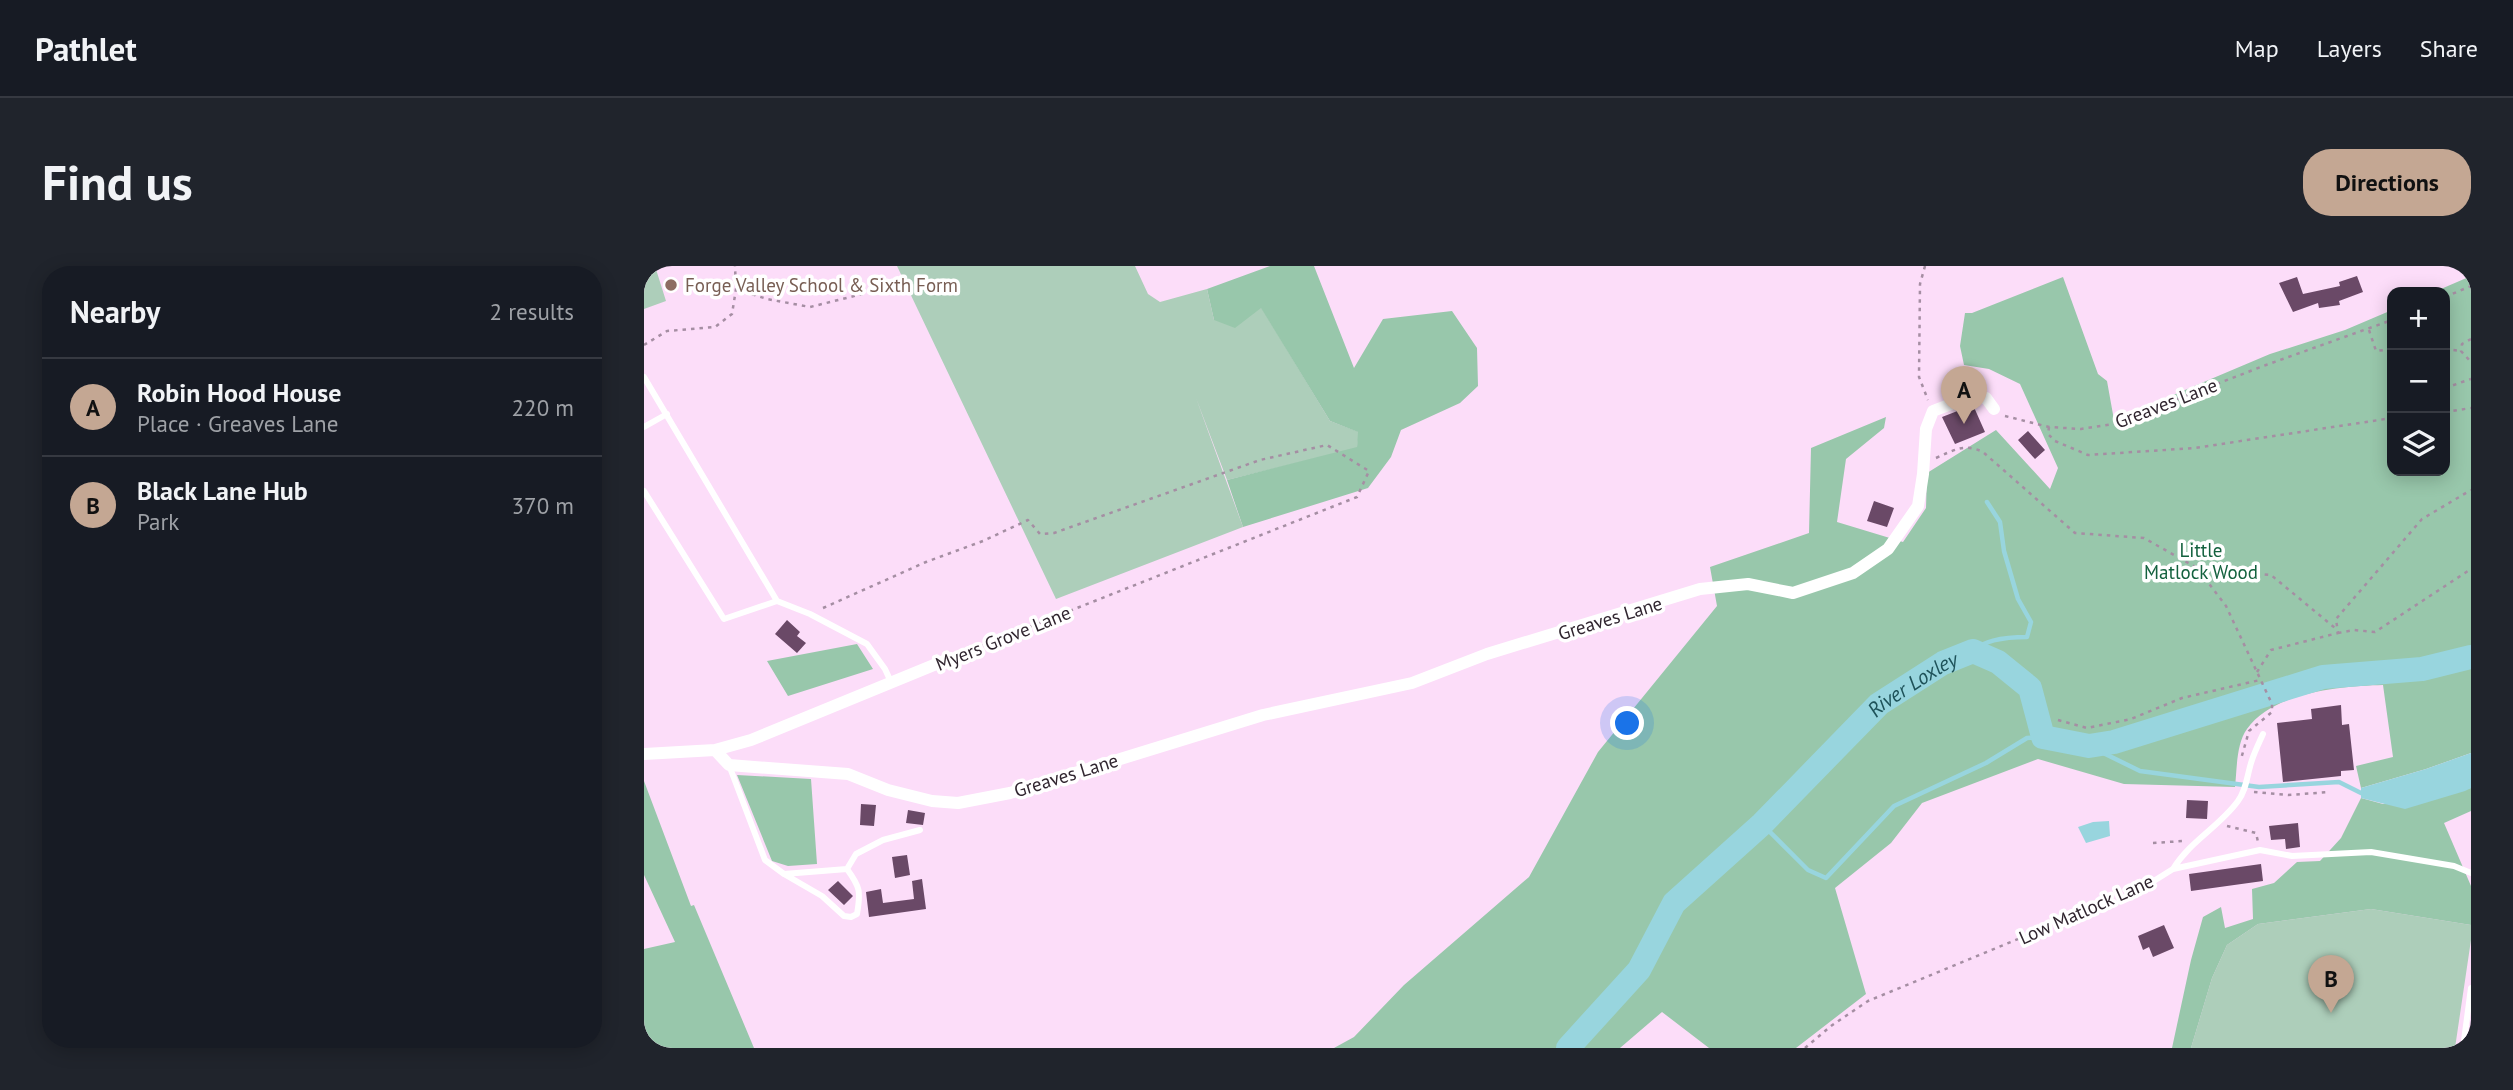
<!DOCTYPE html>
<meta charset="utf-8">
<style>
:root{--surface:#171b24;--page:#20242c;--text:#f1f3f6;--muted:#9ea1a6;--line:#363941;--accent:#c4a793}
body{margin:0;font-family:"PT Sans",sans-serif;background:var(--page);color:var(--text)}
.controls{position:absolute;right:21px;top:21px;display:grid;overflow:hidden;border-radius:14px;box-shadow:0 4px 18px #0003}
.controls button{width:63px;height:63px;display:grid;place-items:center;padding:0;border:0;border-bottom:2px solid var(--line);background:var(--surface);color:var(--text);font:35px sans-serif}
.you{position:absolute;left:984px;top:458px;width:24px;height:24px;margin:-18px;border:5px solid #fff;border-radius:50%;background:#1a73e8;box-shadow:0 0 0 10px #1a73e833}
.badge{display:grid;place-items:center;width:46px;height:46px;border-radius:50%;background:var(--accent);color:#111;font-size:23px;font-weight:700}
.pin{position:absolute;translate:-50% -58px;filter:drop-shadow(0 2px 4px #0008)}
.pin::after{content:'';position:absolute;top:37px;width:24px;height:21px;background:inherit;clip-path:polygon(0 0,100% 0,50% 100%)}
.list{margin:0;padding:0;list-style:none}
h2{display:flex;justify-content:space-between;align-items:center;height:91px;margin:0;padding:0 28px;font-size:30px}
h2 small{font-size:23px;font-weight:400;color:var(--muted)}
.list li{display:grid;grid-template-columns:46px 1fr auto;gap:21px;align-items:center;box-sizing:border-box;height:98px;padding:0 28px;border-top:2px solid var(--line)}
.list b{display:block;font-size:26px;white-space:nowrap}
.list p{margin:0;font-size:23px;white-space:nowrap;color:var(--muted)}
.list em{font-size:23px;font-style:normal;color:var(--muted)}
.icon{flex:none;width:38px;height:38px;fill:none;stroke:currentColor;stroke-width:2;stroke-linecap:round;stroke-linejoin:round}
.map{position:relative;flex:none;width:1827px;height:782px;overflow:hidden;border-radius:28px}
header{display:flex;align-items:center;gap:42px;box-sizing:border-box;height:98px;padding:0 35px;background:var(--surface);border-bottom:2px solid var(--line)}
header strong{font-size:33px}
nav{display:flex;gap:38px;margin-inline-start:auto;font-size:24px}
.intro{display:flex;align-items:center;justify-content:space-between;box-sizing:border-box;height:168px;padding:0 42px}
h1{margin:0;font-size:49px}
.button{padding:18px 32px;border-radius:28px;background:var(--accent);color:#111;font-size:24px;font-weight:700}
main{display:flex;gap:42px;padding:0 42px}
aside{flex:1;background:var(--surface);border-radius:28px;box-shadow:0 4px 18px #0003}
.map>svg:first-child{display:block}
.green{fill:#adceba}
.forest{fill:#98c7ab}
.water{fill:#98d5de}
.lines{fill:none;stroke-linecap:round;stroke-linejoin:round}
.stream{stroke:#98d5de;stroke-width:4.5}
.river{stroke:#98d5de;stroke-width:24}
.building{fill:#6a4967}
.path{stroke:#a58ea3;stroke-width:2.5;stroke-dasharray:3.5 5;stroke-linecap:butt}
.lane{stroke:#fff;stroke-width:6}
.street{stroke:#fff;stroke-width:12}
.education-dot{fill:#8d6e63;stroke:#fff;stroke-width:2.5}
.labels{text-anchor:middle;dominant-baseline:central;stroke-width:7;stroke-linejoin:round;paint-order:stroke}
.education-label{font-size:19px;fill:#785e54;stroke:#fff;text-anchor:start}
.street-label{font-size:19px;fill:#30252f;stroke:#fff}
.park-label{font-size:19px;fill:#13613e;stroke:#fff}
.water-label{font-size:21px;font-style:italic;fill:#1e5259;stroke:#fff}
</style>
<header>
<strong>Pathlet</strong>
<nav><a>Map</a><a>Layers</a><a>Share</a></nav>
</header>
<div class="intro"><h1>Find us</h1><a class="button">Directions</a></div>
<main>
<aside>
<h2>Nearby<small>2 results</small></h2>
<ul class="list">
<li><span class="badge">A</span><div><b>Robin Hood House</b><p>Place · Greaves Lane</p></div><em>220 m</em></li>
<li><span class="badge">B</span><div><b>Black Lane Hub</b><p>Park</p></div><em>370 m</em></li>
</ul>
</aside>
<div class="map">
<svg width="1827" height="782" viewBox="0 0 1827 782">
<rect width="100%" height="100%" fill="#fcddf9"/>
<path class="green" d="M 0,0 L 11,0 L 22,35 L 0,43 Z
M 253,0 L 491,0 L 504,28 L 516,36 L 563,23 L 570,54 L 617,41 L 686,155 L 715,166 L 713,182 L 583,214 L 552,132 L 599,261 L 412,333 Z
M 1727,643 L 1827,659 L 1827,674 L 1811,782 L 1547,782 L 1568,712 L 1583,679 L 1614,658 Z"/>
<path class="forest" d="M 626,0 L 670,0 L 710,102 L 739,53 L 808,45 L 833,82 L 834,120 L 816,137 L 757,164 L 747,191 L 724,222 L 599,261 L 583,214 L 713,181 L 714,166 L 686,155 L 617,42 L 591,62 L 570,54 L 563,23 Z
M 1827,10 L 1827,487 L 1782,503 L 1717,522 L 1712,500 L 1749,491 L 1739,419 C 1697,420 1629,426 1603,463 C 1592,478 1593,504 1591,521 L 1480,518 L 1394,493 L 1278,537 L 1247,577 L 1191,622 L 1222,728 L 1152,782 L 1065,782 L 1018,746 L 976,782 L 690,782 L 710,771 L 760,719 L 885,611 L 954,486 L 1073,340 L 1066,301 L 1165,267 L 1167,182 L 1242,151 L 1240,162 L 1202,193 L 1193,256 L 1259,276 L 1282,242 L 1283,207 L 1352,164 L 1406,223 L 1414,202 L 1376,118 L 1345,103 L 1320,99 L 1316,80 L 1321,47 L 1328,47 L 1419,11 L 1454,108 L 1463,115 L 1470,154 L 1626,88 L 1701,64 L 1748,44 L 1748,205 L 1801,205 L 1801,26 L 1790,26 Z
M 213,378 L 229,403 L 144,430 L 123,395 Z
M 93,509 L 167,513 L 173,598 L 144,600 L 128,595 Z
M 0,515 L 47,640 L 50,639 L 110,782 L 0,782 L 0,683 L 31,676 L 0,609 Z
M 1827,522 L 1827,545 L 1800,557 L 1827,620 L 1827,659 L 1727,643 L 1614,658 L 1583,679 L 1568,712 L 1547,782 L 1528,782 L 1547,694 L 1559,651 L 1577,641 L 1581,662 L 1609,653 L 1608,623 L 1630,617 L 1653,596 L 1676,595 L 1697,572 L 1717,532 L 1739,538 Z"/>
<path class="water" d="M 1827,487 L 1827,522 L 1821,525 L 1761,543 L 1717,532 L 1717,522 L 1782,503 Z
M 1465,555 L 1466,570 L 1442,577 L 1434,561 L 1449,556 Z"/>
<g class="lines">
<path class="stream" d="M 1329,385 C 1341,373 1367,371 1383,371 L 1387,356 L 1374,333 L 1360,285 L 1356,256 L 1343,236
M 1445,480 L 1496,505 L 1615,521 L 1695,516 L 1717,527
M 1118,558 L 1164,604 L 1182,612 L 1250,540 L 1342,497 L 1383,472 L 1399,471"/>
<path class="river" id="s1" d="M 924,782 L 995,704 L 1030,637 L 1118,558 L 1235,438 L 1299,397 L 1329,385 L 1354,396 L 1386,422 L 1399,471 L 1445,480 L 1470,476 L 1679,411 L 1778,403 L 1827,391"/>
</g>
<path class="building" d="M 1713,10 L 1719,26 L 1695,35 L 1696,39 L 1675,42 L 1674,37 L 1649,46 L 1635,17 L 1653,11 L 1659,28 L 1696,20 L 1695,16 Z
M 1329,139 L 1341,166 L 1311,178 L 1298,151 Z
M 1384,165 L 1401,184 L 1391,193 L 1374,174 Z
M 1230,235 L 1250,242 L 1243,261 L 1223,255 Z
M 143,354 L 156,366 L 153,370 L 162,377 L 153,387 L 131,368 Z
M 1697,439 L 1698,459 L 1705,458 L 1710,504 L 1697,505 L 1697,510 L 1639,516 L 1633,457 L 1668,453 L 1667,443 Z
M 1543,534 L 1564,535 L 1563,553 L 1542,552 Z
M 217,538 L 232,539 L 230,560 L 216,559 Z
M 264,544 L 281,547 L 279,559 L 262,557 Z
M 1654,557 L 1656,581 L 1642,583 L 1641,573 L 1627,574 L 1625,560 Z
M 263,589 L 266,609 L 251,612 L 248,591 Z
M 1617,598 L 1619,615 L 1547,625 L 1545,608 Z
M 278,613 L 282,643 L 225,651 L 222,626 L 237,623 L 239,637 L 270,633 L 268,615 Z
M 194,615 L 209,630 L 200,639 L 184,624 Z
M 1520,659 L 1530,682 L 1509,691 L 1505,681 L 1499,684 L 1494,670 Z"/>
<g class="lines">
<path class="path" d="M 1281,0 L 1276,18 L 1275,111 L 1284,134
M 92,23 L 123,33 L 166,41 L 267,16
M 1801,31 L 1827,20
M 1725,64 L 1732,85 L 1748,83
M 1827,73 L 1818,78 L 1817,85 L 1827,96
M 0,79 L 23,65 L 71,61 L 88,48 L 92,23 L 91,0
M 1801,83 L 1817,85
M 1801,122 L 1827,113
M 1801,146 L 1827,142
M 1361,150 L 1405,161 L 1437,163 L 1469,158 L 1622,99 L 1748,54
M 1405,161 L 1404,168 L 1411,175 L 1444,189 L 1551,182 L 1748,152
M 1292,192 C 1310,184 1321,177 1339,186 L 1431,267 L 1500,272 L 1553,302 L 1582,340 L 1628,438 L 1628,446 L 1605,465 L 1597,493
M 1553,302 L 1627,309 L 1691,362
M 179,342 L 282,296 L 339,275 L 384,254 L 396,268 L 410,267 L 616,194 L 683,179 L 725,205 L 713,231 L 317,388
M 1694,367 L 1710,364 L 1731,366 L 1827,303
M 1613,406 L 1627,384 L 1694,367 L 1692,353 L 1778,253 L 1827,224
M 1414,454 L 1443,462 L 1487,453 L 1538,432 L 1616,414
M 1610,526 L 1644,529 L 1686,526
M 1583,560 L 1612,567 L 1614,576
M 1509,577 L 1539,575
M 1161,782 L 1187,760 L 1224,735 L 1488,626"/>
<path class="lane" d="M 0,111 L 133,335 L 166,348 L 223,378 L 241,403 L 247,416
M 0,161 L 23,148
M 0,225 L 80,353 L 133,335
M 85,499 L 121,594 L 140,608 L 203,603
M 1529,603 C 1546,575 1575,561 1594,535 C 1603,523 1603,508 1608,494 C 1611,485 1615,477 1619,468
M 140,608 L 178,630 L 200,650 L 207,651 L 213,648 C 217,625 216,621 203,603 L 212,588 L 239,574 L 276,564
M 1497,623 L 1529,603 L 1616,584 L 1648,590 L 1727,586 L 1810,600 L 1827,607
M 1819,782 L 1827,722"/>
<path class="street" d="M 71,484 L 85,499 L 204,508 L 244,524 L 288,535 L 314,537 L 366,527 L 619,449 L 768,417 L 843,388 L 1056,323 L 1104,318 L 1149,327 L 1209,307 L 1244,283 L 1274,240 L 1279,208 L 1282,163 L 1289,145 L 1328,130 L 1342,132 L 1350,143
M 0,488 L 71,484 L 107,474 L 307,392"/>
</g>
<circle class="education-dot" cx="27" cy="19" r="7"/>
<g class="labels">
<g class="education-label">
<text x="41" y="19">Forge Valley School &amp; Sixth Form</text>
</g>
<g class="street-label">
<text transform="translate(1522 137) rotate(-21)">Greaves Lane</text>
<text transform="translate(966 352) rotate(-17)">Greaves Lane</text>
<text transform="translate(359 372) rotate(-22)">Myers Grove Lane</text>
<text transform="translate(422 509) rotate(-17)">Greaves Lane</text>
<text transform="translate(1442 643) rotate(-24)">Low Matlock Lane</text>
</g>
<g class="park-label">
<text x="1557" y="284">Little<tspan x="1557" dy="22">Matlock Wood</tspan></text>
</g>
<g class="water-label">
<text stroke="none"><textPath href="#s1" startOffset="506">River Loxley</textPath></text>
</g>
</g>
</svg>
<div class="controls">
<button>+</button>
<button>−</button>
<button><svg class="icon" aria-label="layers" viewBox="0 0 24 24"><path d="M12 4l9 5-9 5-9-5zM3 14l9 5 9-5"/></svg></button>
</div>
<div class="you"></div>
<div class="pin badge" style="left:1320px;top:158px">A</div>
<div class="pin badge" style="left:1687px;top:747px">B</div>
</div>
</main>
